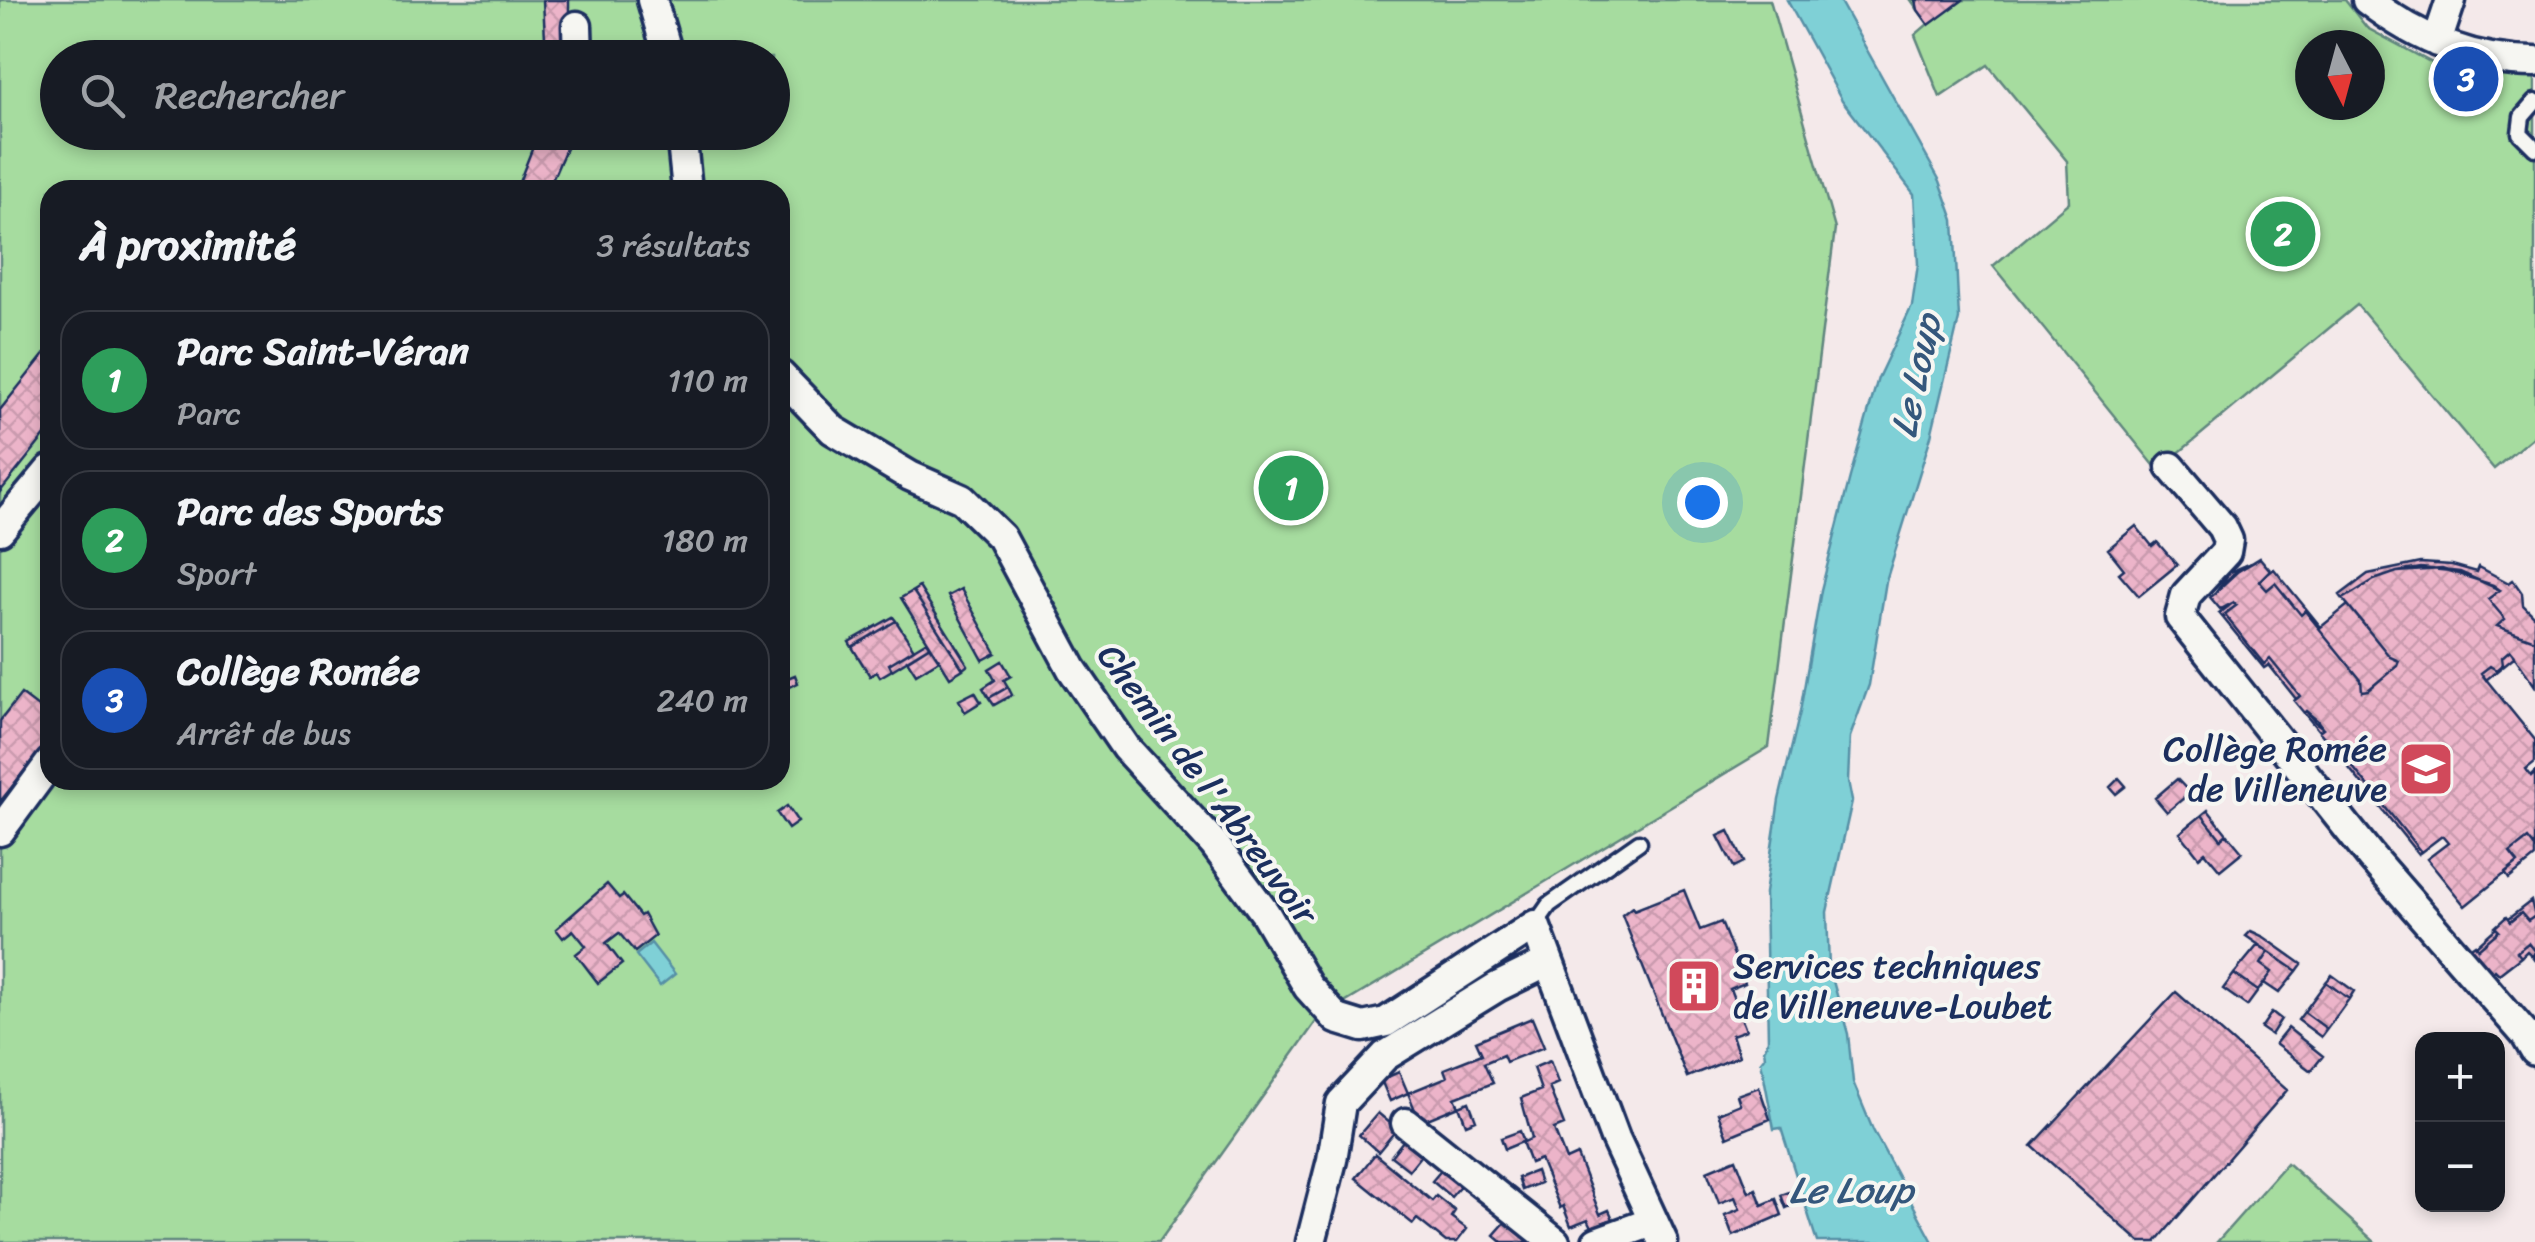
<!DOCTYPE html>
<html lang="fr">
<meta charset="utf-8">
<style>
:root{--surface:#171b24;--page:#242831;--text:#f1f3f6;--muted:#9ea1a6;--line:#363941;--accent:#d93025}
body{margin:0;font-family:Sriracha,sans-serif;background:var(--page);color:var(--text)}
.controls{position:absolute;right:30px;bottom:30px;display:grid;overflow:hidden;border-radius:20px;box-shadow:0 5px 15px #0003}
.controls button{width:90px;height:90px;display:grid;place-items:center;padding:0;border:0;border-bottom:2px solid var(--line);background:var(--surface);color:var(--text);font:50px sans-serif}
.compass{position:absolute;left:2295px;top:30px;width:90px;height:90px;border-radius:50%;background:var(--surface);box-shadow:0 5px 15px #0003;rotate:174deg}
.you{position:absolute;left:1702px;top:502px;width:35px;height:35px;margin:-25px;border:8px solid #fff;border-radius:50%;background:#1a73e8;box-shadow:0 0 0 15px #1a73e833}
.badge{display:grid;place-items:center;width:65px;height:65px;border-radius:50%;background:var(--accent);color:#fff;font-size:32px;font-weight:700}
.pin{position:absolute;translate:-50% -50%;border:5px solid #fff;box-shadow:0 2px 10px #0006}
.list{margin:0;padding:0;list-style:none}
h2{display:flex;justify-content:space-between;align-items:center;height:130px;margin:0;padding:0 40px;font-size:42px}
h2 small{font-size:32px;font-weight:400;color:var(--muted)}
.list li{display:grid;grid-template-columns:65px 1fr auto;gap:30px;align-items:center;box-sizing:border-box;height:140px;margin:0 20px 20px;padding:0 20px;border:2px solid var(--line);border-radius:30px}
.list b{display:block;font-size:38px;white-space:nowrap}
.list p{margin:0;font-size:32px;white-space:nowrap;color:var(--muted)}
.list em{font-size:32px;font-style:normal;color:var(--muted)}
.icon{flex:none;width:55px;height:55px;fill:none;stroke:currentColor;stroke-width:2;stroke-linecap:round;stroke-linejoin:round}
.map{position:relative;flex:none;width:2535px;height:1242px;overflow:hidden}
.search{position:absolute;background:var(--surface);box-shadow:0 5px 15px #0003;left:40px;top:40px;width:750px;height:110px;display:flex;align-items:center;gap:25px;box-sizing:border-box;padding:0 35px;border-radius:55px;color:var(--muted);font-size:38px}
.panel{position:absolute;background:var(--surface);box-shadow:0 5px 15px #0003;left:40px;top:180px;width:750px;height:610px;border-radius:30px}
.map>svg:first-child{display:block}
.park{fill:#a6dc9f;stroke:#60867e;stroke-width:2.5;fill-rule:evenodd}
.water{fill:#7fd0d6;stroke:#5790a6;stroke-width:2.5}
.building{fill:url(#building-cross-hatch);stroke:#1b2f5e;stroke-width:2.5}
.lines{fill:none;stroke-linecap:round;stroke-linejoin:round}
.lane-casing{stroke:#1b2f5e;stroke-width:21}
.street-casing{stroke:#1b2f5e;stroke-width:35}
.lane{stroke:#f6f6f2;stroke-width:14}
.street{stroke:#f6f6f2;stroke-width:28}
.labels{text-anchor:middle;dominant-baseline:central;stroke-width:8;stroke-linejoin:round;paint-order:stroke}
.poi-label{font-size:35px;fill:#1b2f5e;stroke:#f6f6f2;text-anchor:end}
.street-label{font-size:35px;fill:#1b2f5e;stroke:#f6f6f2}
.water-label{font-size:38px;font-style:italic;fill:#34577c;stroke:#f6f6f2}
</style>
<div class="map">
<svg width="2535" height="1242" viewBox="0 0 2535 1242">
<defs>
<pattern id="building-cross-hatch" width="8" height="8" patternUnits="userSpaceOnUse" patternTransform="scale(2.5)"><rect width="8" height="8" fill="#ecb4c9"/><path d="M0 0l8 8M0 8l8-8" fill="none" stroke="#ca9baf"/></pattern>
</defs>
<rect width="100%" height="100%" fill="#f4e9ea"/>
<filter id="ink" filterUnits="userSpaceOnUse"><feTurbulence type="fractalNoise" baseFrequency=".01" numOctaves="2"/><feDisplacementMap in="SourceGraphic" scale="20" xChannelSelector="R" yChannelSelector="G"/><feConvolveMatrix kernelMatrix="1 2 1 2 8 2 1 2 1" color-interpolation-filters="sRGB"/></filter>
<g filter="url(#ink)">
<path class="park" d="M 0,0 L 1770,0 L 1835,229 L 1769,747 L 1318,1019 L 1159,1242 L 0,1242 ZM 58,58 L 772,58 L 772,132 L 58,132 ZM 50,190 L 780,190 L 780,780 L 50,780 Z
M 1911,0 L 2345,0 L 2367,28 L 2436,65 L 2459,73 L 2535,77 L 2535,435 L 2494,469 L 2357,305 L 2158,470 L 1993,266 L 2069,202 L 2067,161 L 1988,65 L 1940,97 L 1915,35 L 1928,24 ZM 2310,45 L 2370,45 L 2370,105 L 2310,105 Z
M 2287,1163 L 2375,1242 L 2217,1242 Z"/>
<path class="water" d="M 1787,0 L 1839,0 L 1940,181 L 1954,220 L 1959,319 L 1931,436 L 1886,581 L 1869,685 L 1850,737 L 1848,781 L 1852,801 L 1827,912 L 1829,967 L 1848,1034 L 1853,1082 L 1873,1130 L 1933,1242 L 1817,1242 L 1781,1128 L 1774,1129 L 1761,1061 L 1765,1056 L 1764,1050 L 1768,1040 L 1765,893 L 1779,800 L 1800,712 L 1821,590 L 1850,477 L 1878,378 L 1912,306 L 1918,264 L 1914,194 L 1842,100 Z
M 651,943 L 675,974 L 660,986 L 636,955 Z"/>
<path class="building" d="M 543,0 L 569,0 L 569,52 L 565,58 L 546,58 Z
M 1916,0 L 1963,0 L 1929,25 L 1918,10 Z
M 535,132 L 573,132 L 548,190 L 516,190 L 538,134 Z
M 50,347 L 50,429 L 0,492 L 0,410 Z
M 2136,526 L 2152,546 L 2157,542 L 2177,565 L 2139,596 L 2119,573 L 2124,569 L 2108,549 Z
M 2260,558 L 2270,570 L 2259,581 L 2267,590 L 2275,583 L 2301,615 L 2305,611 L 2361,680 L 2362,691 L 2368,690 L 2397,666 L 2399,661 L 2390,657 L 2343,599 L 2374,580 L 2397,572 L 2442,569 L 2493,585 L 2500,590 L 2488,599 L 2505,619 L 2497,626 L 2535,640 L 2535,686 L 2510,650 L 2502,657 L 2503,664 L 2496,670 L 2490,666 L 2481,673 L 2535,740 L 2535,762 L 2526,769 L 2531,776 L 2535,772 L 2535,848 L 2528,839 L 2510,853 L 2518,863 L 2465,906 L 2427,859 L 2448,843 L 2442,836 L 2421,852 L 2332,741 L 2329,743 L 2319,731 L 2323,728 L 2317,720 L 2306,711 L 2304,713 L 2294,701 L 2300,696 L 2270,659 L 2264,664 L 2224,614 L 2236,605 L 2233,602 L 2220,609 L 2210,597 L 2237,572 Z
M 2256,561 L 2233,574 L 2214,594 L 2230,572 Z
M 2421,563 L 2452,565 L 2477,572 L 2479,567 L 2509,583 L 2513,580 L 2522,593 L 2523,605 L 2535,617 L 2535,640 L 2497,626 L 2505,619 L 2488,599 L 2500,590 L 2460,572 L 2421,568 L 2397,572 L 2374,580 L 2343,599 L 2340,595 L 2368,574 Z
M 2274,569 L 2321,627 L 2348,605 L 2390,657 L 2399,661 L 2397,666 L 2368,690 L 2362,691 L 2361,680 L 2305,611 L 2301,615 L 2275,583 L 2267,590 L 2259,581 Z
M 919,587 L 968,665 L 963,669 L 913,591 Z
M 961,589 L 996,653 L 983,660 L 948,596 Z
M 913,591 L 963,669 L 950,677 L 901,598 Z
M 2233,602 L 2236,605 L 2224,614 L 2264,664 L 2270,659 L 2300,696 L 2296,699 L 2269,665 L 2264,668 L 2219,613 Z
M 893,617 L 896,621 L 852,647 L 849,642 Z
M 896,621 L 914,649 L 889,664 L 892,670 L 880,677 L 877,672 L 870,676 L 852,647 Z
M 927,641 L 930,646 L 892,670 L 889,664 Z
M 930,646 L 939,660 L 916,674 L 907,660 Z
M 2510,650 L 2515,656 L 2486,680 L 2481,673 L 2490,666 L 2496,670 L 2503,664 L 2502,657 Z
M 1002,661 L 1011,676 L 1004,680 L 1008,687 L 989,698 L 983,688 L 995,680 L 989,669 Z
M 795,675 L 798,683 L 784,690 L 780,681 Z
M 1008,687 L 1012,695 L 994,705 L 989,698 Z
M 975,692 L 981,702 L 965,712 L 959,700 Z
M 21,694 L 50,716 L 50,738 L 0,802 L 0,721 Z
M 2306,711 L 2315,722 L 2323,728 L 2319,731 L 2304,713 Z
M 2332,741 L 2421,852 L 2418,854 L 2329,743 Z
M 2119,778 L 2126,786 L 2116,794 L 2110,787 Z
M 2177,779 L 2190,793 L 2167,812 L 2155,798 Z
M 787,806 L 798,822 L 788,829 L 777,813 Z
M 2208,810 L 2227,834 L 2221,839 L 2202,815 Z
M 2202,815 L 2221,839 L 2227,834 L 2242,852 L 2220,870 L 2205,852 L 2199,857 L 2180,833 Z
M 1729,831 L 1744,862 L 1734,867 L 1718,836 Z
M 2528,839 L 2535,848 L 2535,858 L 2509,879 L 2505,873 L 2518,863 L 2510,853 Z
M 607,884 L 619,898 L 623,895 L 640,916 L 643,914 L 655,936 L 635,952 L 619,933 L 606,943 L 622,964 L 598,983 L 576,954 L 586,946 L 573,930 L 563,938 L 556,929 Z
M 1684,890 L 1700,930 L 1721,922 L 1745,983 L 1730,989 L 1746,1030 L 1732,1035 L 1739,1056 L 1687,1077 L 1622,915 L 1632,907 L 1634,910 Z
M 2531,901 L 2535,916 L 2528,921 L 2521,913 L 2510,922 L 2508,919 Z
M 2521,913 L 2528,921 L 2535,916 L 2535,960 L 2532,956 L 2535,952 L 2528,943 L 2517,952 L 2521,957 L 2499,974 L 2495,970 L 2487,978 L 2465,951 L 2475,944 L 2478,949 L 2499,931 L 2495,927 L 2506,917 L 2510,922 Z
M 2496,928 L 2499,931 L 2478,949 L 2476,946 Z
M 2251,931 L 2264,937 L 2302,964 L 2297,971 L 2246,936 Z
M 2528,943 L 2535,952 L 2532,956 L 2527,951 L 2521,957 L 2517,952 Z
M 2258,945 L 2269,952 L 2261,964 L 2272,972 L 2258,991 L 2234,974 Z
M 2269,952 L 2297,971 L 2279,993 L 2264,983 L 2272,972 L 2261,964 Z
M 2234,974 L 2258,991 L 2247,1006 L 2223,989 Z
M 2332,975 L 2354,991 L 2349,999 L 2326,982 Z
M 2326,982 L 2349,999 L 2327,1029 L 2304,1012 Z
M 2176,992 L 2287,1090 L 2156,1242 L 2140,1242 L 2032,1146 Z
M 2272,1012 L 2281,1019 L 2271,1035 L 2261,1028 Z
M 2304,1012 L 2327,1029 L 2321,1037 L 2298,1020 Z
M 1532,1018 L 1544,1047 L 1506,1062 L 1503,1055 L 1484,1063 L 1493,1083 L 1455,1098 L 1459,1106 L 1420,1122 L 1408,1093 L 1447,1077 L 1444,1069 L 1482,1054 L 1476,1041 Z
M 2288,1028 L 2323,1056 L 2311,1071 L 2275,1044 Z
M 1550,1061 L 1558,1083 L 1549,1087 L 1564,1125 L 1554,1129 L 1566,1160 L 1577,1155 L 1600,1214 L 1609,1210 L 1613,1219 L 1592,1227 L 1588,1219 L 1571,1226 L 1563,1206 L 1560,1208 L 1540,1159 L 1530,1163 L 1522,1142 L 1505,1149 L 1501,1138 L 1520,1131 L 1524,1142 L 1532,1138 L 1521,1098 L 1541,1090 L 1533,1068 Z
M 1399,1072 L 1408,1093 L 1390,1101 L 1381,1080 Z
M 1759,1087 L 1770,1119 L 1727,1137 L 1718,1113 L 1740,1104 L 1737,1095 Z
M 1469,1102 L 1476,1120 L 1466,1124 L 1459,1106 Z
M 1378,1113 L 1397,1129 L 1378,1152 L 1359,1135 Z
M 1403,1141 L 1421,1155 L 1409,1170 L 1391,1156 Z
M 1375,1154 L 1432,1201 L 1436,1196 L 1455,1211 L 1451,1217 L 1467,1229 L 1457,1242 L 1446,1242 L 1417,1219 L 1413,1224 L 1356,1178 Z
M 1736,1159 L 1749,1192 L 1756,1189 L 1762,1205 L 1776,1199 L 1782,1215 L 1733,1236 L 1725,1215 L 1740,1209 L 1735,1197 L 1719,1203 L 1707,1171 Z
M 1444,1167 L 1463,1183 L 1451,1197 L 1432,1181 Z
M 1536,1171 L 1540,1183 L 1522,1190 L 1518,1178 Z
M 1792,1191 L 1797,1203 L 1786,1208 L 1781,1195 Z
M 1509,1218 L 1539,1242 L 1502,1242 L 1494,1235 Z"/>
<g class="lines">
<g class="lane-casing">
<path id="lane" d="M 2535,102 L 2522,117 L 2520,133 L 2535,148
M 1535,925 L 1549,905 L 1639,842"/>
</g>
<g class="street-casing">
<path id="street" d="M 652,0 L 669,58
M 2367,0 C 2416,38 2472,62 2535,62
M 577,26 L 578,58
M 2437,42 L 2451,0
M 681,132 L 687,190
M 780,375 L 833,430 L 910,476 L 962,499 L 1001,537 L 1072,669 L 1126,748 L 1214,844 L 1265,913 L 1308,987 L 1337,1019 L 1363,1027 L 1386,1022 L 1535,925 L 1615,1138 L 1663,1242
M 2171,467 L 2222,527 L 2228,540 L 2226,552 L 2186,595 L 2180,617 L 2371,857 L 2525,1034 L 2535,1051
M 0,530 L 50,470
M 0,831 L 50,763
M 1406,1123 L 1555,1242
M 1311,1242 L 1332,1160 L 1341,1103 L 1385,1056 L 1497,987 L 1546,963
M 1597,1242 L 1652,1222"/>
</g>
<use href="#lane" class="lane"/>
<use href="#street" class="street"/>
</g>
</g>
<defs>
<g id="school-square" transform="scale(2.875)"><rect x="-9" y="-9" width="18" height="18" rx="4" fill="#d1495b" stroke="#f6f6f2"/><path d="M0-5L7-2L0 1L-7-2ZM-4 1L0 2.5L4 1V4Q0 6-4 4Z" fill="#fff"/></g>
<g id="building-square" transform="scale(2.875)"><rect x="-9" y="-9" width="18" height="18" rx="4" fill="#d1495b" stroke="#f6f6f2"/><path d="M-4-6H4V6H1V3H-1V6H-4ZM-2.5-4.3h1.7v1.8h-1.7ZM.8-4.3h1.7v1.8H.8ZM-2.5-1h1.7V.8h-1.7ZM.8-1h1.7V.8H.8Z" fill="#fff"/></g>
</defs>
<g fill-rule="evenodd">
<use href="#school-square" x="2426" y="769"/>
<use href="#building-square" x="1694" y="986"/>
</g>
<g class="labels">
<g class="poi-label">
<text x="2387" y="749">Collège Romée<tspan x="2387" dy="40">de Villeneuve</tspan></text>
<text x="1733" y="966" text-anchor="start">Services techniques<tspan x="1733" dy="40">de Villeneuve-Loubet</tspan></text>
</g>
<g class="street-label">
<text transform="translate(1208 784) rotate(53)">Chemin de l'Abreuvoir</text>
</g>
<g class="water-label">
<text transform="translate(1916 376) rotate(-78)">Le Loup</text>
<text x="1851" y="1190">Le Loup</text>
</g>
</g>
</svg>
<div class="controls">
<button>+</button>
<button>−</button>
</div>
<svg class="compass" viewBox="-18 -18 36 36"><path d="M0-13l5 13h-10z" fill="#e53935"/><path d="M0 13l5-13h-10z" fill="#9ea1a6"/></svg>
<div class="you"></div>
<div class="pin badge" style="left:1291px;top:488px;background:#2e9e5b">1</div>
<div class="pin badge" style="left:2283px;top:234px;background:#2e9e5b">2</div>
<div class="pin badge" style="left:2466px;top:79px;background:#1a4fb4">3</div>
<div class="search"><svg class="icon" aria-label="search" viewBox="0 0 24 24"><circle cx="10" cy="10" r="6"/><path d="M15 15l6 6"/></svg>Rechercher</div>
<section class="panel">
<h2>À proximité<small>3 résultats</small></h2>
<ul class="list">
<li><span class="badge" style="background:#2e9e5b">1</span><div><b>Parc Saint-Véran</b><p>Parc</p></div><em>110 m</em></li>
<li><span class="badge" style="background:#2e9e5b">2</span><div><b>Parc des Sports</b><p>Sport</p></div><em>180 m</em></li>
<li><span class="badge" style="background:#1a4fb4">3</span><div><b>Collège Romée</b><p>Arrêt de bus</p></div><em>240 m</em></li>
</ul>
</section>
</div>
